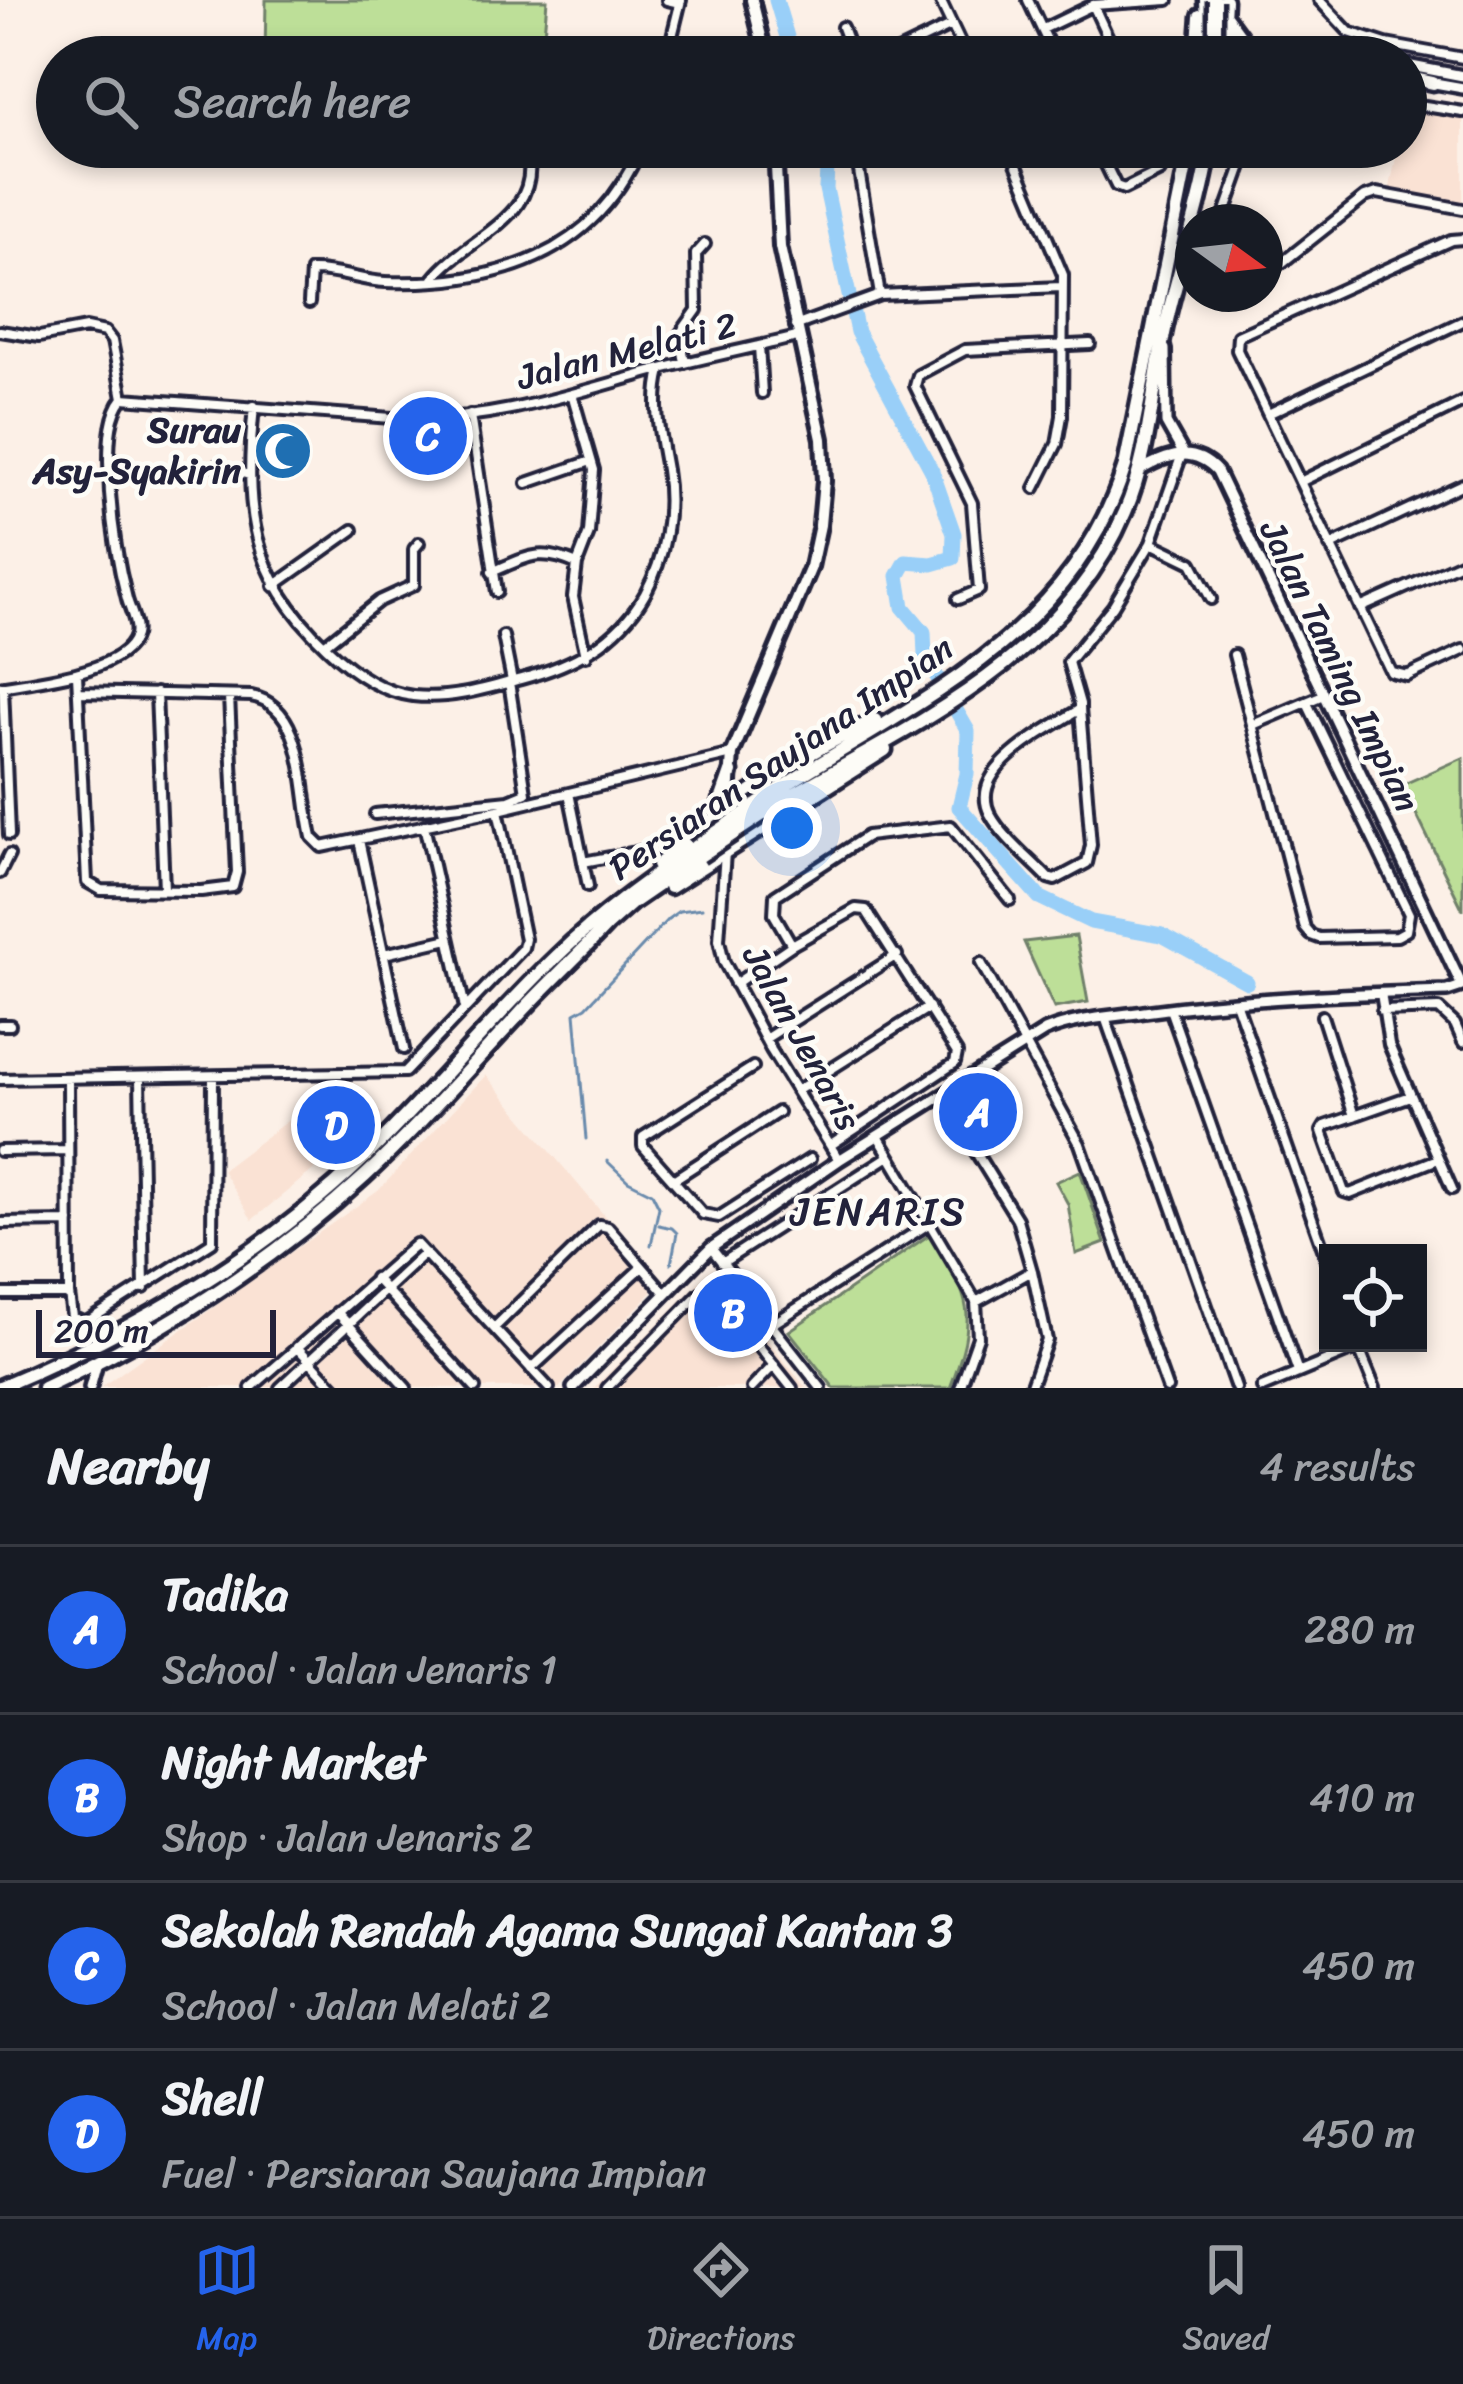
<!DOCTYPE html>
<meta charset="utf-8">
<style>
:root{--surface:#171b24;--page:#242831;--text:#f1f3f6;--muted:#9ea1a6;--line:#363941;--accent:#2563eb}
body{margin:0;font-family:Sriracha,sans-serif;background:var(--page);color:var(--text)}
.controls{position:absolute;right:36px;bottom:36px;display:grid;overflow:hidden;border-radius:0px;box-shadow:0 6px 18px #0003}
.controls button{width:108px;height:108px;display:grid;place-items:center;padding:0;border:0;border-bottom:3px solid var(--line);background:var(--surface);color:var(--text);font:60px sans-serif}
.compass{position:absolute;left:1175px;top:204px;width:108px;height:108px;border-radius:50%;background:var(--surface);box-shadow:0 6px 18px #0003;rotate:105deg}
.scale{position:absolute;left:36px;bottom:30px;width:240px;box-sizing:border-box;padding-left:12px;border:6px solid #22223b;border-top:0;font-size:33px;line-height:42px;white-space:nowrap;color:#22223b;-webkit-text-stroke:9px #fdfcf7;paint-order:stroke}
.you{position:absolute;left:792px;top:828px;width:42px;height:42px;margin:-30px;border:9px solid #fff;border-radius:50%;background:#1a73e8;box-shadow:0 0 0 18px #1a73e833}
.badge{display:grid;place-items:center;width:78px;height:78px;border-radius:50%;background:var(--accent);color:#fff;font-size:39px;font-weight:700}
.pin{position:absolute;translate:-50% -50%;border:6px solid #fff;box-shadow:0 3px 12px #0006}
.list{margin:0;padding:0;list-style:none}
h2{display:flex;justify-content:space-between;align-items:center;height:156px;margin:0;padding:0 48px;font-size:51px}
h2 small{font-size:39px;font-weight:400;color:var(--muted)}
.list li{display:grid;grid-template-columns:78px 1fr auto;gap:36px;align-items:center;box-sizing:border-box;height:168px;padding:0 48px;border-top:3px solid var(--line)}
.list b{display:block;font-size:45px;white-space:nowrap}
.list p{margin:0;font-size:39px;white-space:nowrap;color:var(--muted)}
.list em{font-size:39px;font-style:normal;color:var(--muted)}
.icon{flex:none;width:66px;height:66px;fill:none;stroke:currentColor;stroke-width:2;stroke-linecap:round;stroke-linejoin:round}
.map{position:relative;flex:none;width:1463px;height:1388px;overflow:hidden}
.search{position:absolute;background:var(--surface);box-shadow:0 6px 18px #0003;left:36px;right:36px;top:36px;height:132px;display:flex;align-items:center;gap:30px;box-sizing:border-box;padding:0 42px;border-radius:66px;color:var(--muted);font-size:45px}
.sheet{height:828px;background:var(--surface)}
nav{display:flex;justify-content:space-around;align-items:center;box-sizing:border-box;height:168px;border-top:3px solid var(--line);background:var(--surface);font-size:33px;color:var(--muted)}
nav a{display:grid;justify-items:center;gap:6px}
nav .on{color:var(--accent)}
.map>svg:first-child{display:block}
.built{fill:#fae2d4}
.green{fill:#bddf98;stroke:#70806a;stroke-width:3}
.lines{fill:none;stroke-linecap:round;stroke-linejoin:round}
.stream{stroke:#698aac;stroke-width:3}
.river{stroke:#99cff8;stroke-width:15}
.minor-casing{stroke:#22223b;stroke-width:16}
.tertiary-casing{stroke:#22223b;stroke-width:18}
.secondary-casing{stroke:#22223b;stroke-width:20}
.trunk-casing{stroke:#22223b;stroke-width:21}
.minor{stroke:#fdfcf7;stroke-width:8}
.tertiary{stroke:#fdfcf7;stroke-width:9}
.secondary{stroke:#fdfcf7;stroke-width:10}
.trunk{stroke:#fdfcf7;stroke-width:12}
.trunk-bridge-casing{stroke:#22223b;stroke-width:21;stroke-linecap:butt}
.trunk-bridge{stroke:#fdfcf7;stroke-width:12}
.labels{text-anchor:middle;dominant-baseline:central;stroke-width:9;stroke-linejoin:round;paint-order:stroke}
.street-label{font-size:36px;fill:#22223b;stroke:#fdfcf7}
.poi-label{font-size:36px;font-weight:bold;fill:#22223b;stroke:#fdfcf7;text-anchor:end}
.neighbourhood-label{font-size:39px;letter-spacing:3px;fill:#22223b;stroke:#fdfcf7}
</style>
<div class="map">
<svg width="1463" height="1388" viewBox="0 0 1463 1388">
<rect width="100%" height="100%" fill="#fcf0e7"/>
<filter id="ink" filterUnits="userSpaceOnUse"><feTurbulence type="fractalNoise" baseFrequency=".00833" numOctaves="2"/><feDisplacementMap in="SourceGraphic" scale="24" xChannelSelector="R" yChannelSelector="G"/><feConvolveMatrix kernelMatrix="1 2 1 2 8 2 1 2 1" color-interpolation-filters="sRGB"/></filter>
<g filter="url(#ink)">
<path class="built" d="M 1406,106 L 1463,116 L 1463,205 L 1389,192 L 1398,147 L 1406,147 Z
M 486,1075 L 661,1283 L 559,1388 L 101,1387 L 378,1191 Z
M 984,1079 L 1009,1120 L 971,1144 L 946,1105 Z
M 328,1090 L 383,1113 L 252,1220 L 222,1170 Z
M 711,1270 L 806,1388 L 594,1388 Z"/>
<path class="green" d="M 266,0 L 547,0 L 542,57 L 265,57 Z
M 1463,758 L 1463,910 L 1402,785 Z
M 1076,936 L 1088,1002 L 1054,1008 L 1024,942 Z
M 1080,1171 L 1105,1243 L 1076,1254 L 1068,1204 L 1056,1182 Z
M 932,1233 C 970,1300 979,1313 950,1388 L 834,1388 L 789,1331 Z"/>
<g class="lines">
<path class="stream" d="M 586,1139 L 575,1013 L 586,1007 L 668,919 L 679,911 L 702,908
M 607,1161 L 628,1181 L 652,1193 L 659,1207 L 651,1245
M 659,1225 L 672,1228 L 677,1233 L 671,1264"/>
<path class="river" d="M 776,0 L 793,57
M 828,147 L 826,189 L 857,332 L 932,471 L 954,534 L 953,558 L 932,564 L 906,562 L 898,576 L 903,607 L 924,632 L 925,656 L 968,731 L 967,774 L 959,807 L 1039,897 L 1091,922 L 1162,935 L 1247,982"/>
<g class="minor-casing">
<path id="minor" d="M 667,0 L 680,3
M 940,0 L 967,57
M 1028,0 L 1055,57
M 1319,0 L 1349,32 L 1386,44 L 1463,58
M 1093,5 L 1117,57
M 842,27 L 853,57
M 1043,29 L 1093,5 L 1168,0
M 667,57 L 681,0
M 886,57 L 952,25
M 1406,103 L 1463,112
M 855,147 L 880,295
M 1009,147 L 1063,275 L 1062,416 L 1057,444 L 1035,488
M 1097,147 L 1116,186 L 1124,189 L 1160,171 L 1164,162 L 1158,147
M 1222,222 L 1243,163 L 1261,147
M 1463,239 L 1451,240 L 1238,336 L 1237,350 L 1391,672 L 1407,676 L 1463,650
M 1265,265 L 1283,262 L 1365,197 L 1377,193 L 1463,209
M 433,279 C 468,235 547,217 526,147
M 309,303 L 311,271 C 336,270 361,281 385,282 C 496,286 595,256 641,147
M 795,326 L 880,295 L 1061,287
M 0,331 L 39,337 L 86,328 L 105,332 L 112,341 L 123,398
M 759,346 L 762,393
M 685,363 L 680,334 L 697,310 L 696,254 L 705,244
M 573,397 L 594,470 L 589,533 L 577,564 L 573,597 L 586,656
M 254,406 C 244,508 249,574 327,648 C 350,670 380,692 413,696 C 451,700 485,689 521,679 C 573,665 618,642 645,594 C 665,557 673,512 666,470 C 660,435 652,406 661,370
M 1268,414 L 1463,321
M 470,415 L 497,592
M 217,466 L 249,475
M 109,474 L 165,473
M 1300,482 L 1463,402
M 527,483 L 591,461
M 1151,543 L 1192,563 L 1211,599
M 1330,546 L 1463,484
M 492,572 C 527,557 540,547 577,564
M 274,586 L 353,530
M 958,599 L 979,590 L 972,503 L 915,386 L 918,375 L 965,350 L 1090,344
M 1360,608 L 1463,562
M 503,636 L 512,681
M 324,645 L 379,601 L 414,585 L 414,549 L 419,543
M 1234,655 L 1305,928 L 1311,935 L 1319,938 L 1397,936 L 1406,931 L 1409,914 L 1307,703
M 77,674 L 87,882 L 101,890 L 201,891 L 233,887 L 237,872 L 229,696
M 3,686 L 9,835
M 0,687 C 31,681 125,673 135,635 C 138,624 130,610 127,599 C 115,553 109,508 109,461 C 109,440 110,414 123,398 L 405,419 C 494,422 577,392 661,369 C 706,357 752,348 797,337
M 79,692 L 251,696 C 307,706 301,793 312,837 L 322,847 L 498,810 L 732,754
M 156,693 L 164,889
M 1080,709 C 1050,729 966,768 990,814 C 1002,837 1030,859 1048,878 L 1055,880 L 1087,863 L 1091,845 L 1080,709 L 1080,704 L 1068,662 L 1113,606 L 1151,543 L 1182,454
M 1255,724 L 1323,695
M 569,793 L 588,886
M 375,814 L 509,800 L 526,793 L 509,682
M 424,825 L 465,1008
M 359,840 L 404,1049
M 725,852 L 719,940 L 724,962 L 771,1050 L 839,1160
M 583,862 L 641,851
M 0,873 L 9,855
M 792,945 L 774,914 L 775,896 L 867,836 L 951,826 L 1010,900
M 384,954 L 449,939
M 981,963 L 1080,1144 L 1167,1388
M 735,984 L 792,945 L 856,909 L 866,910 L 957,1053 L 955,1063 L 831,1145
M 1381,993 L 1389,1045 L 1452,1189
M 1236,1002 L 1328,1263
M 1170,1009 L 1298,1372
M 1382,1011 L 1439,1009 L 1455,1024 L 1463,1042
M 1322,1016 L 1354,1116
M 1105,1017 L 1236,1388
M 0,1025 L 10,1025
M 765,1039 L 897,955
M 753,1067 L 643,1137 L 643,1146 L 703,1214 L 719,1217 L 810,1159
M 140,1078 L 144,1288
M 0,1079 L 405,1072 L 523,948 L 525,939 L 498,810
M 68,1079 L 69,1294 L 72,1317 L 85,1323 L 212,1242 L 213,1078
M 798,1090 L 929,1007
M 1410,1096 L 1325,1126 L 1322,1131 L 1344,1192 L 1350,1194 L 1438,1159
M 878,1136 L 976,1302 L 978,1337 L 960,1388
M 0,1151 L 68,1150
M 975,1151 L 1017,1219 L 1032,1271 L 1047,1340 L 1030,1388
M 673,1180 L 778,1112
M 0,1223 L 69,1222
M 711,1248 L 821,1388
M 722,1263 L 889,1156
M 375,1278 L 475,1388
M 0,1294 L 69,1294
M 976,1302 L 1032,1271
M 337,1312 L 406,1388
M 771,1325 L 930,1223
M 494,1328 L 599,1225 L 608,1227 L 665,1293
M 1357,1344 L 1375,1388
M 297,1347 L 335,1388
M 531,1369 L 642,1267
M 251,1388 L 416,1244 L 549,1388
M 280,1388 L 425,1253
M 607,1388 L 700,1293 L 718,1295 L 792,1388
M 752,1388 L 774,1365
M 1262,1388 L 1358,1348"/>
</g>
<g class="tertiary-casing">
<path id="tertiary" d="M 1223,53 L 1334,52 L 1362,57
M 1406,65 L 1463,76
M 1429,82 L 1463,88
M 1165,349 L 1166,423 L 1183,453
M 90,1388 L 97,1363
M 573,1388 L 711,1248 L 839,1160 L 1045,1031 C 1076,1018 1111,1017 1144,1012 C 1245,998 1346,994 1447,991 L 1462,986 L 1217,471 C 1193,445 1166,455 1139,471"/>
</g>
<g class="secondary-casing">
<path id="secondary" d="M 752,0 L 766,57
M 728,811 L 732,754 L 811,567 L 820,525 L 824,481 L 822,439 L 780,247 L 775,147"/>
</g>
<g class="trunk-casing">
<path id="trunk" d="M 1206,0 L 1208,48 L 1212,57
M 1226,17 L 1242,39 L 1259,52
M 1222,56 L 1225,0
M 1197,57 L 1200,16
M 1406,77 L 1433,83
M 784,786 C 921,698 1073,634 1125,466 L 1190,147
M 790,796 C 917,723 1065,656 1125,512 C 1149,457 1152,392 1164,334 C 1177,271 1201,210 1210,147
M 717,812 L 731,772
M 658,865 C 725,808 795,756 875,720
M 670,887 L 885,750
M 0,1387 C 131,1332 258,1259 362,1160 C 430,1095 490,1020 558,955 C 600,914 647,881 694,848
M 44,1388 C 160,1334 271,1263 365,1176 C 419,1126 467,1070 517,1017 C 546,985 578,956 607,925 L 633,902 L 700,856"/>
</g>
<use href="#minor" class="minor"/>
<use href="#tertiary" class="tertiary"/>
<use href="#secondary" class="secondary"/>
<use href="#trunk" class="trunk"/>
<g class="trunk-bridge-casing">
<path id="trunk-bridge" d="M 1215,0 L 1215,39 L 1224,57
M 694,848 L 784,786
M 700,856 L 790,796"/>
</g>
<use href="#trunk-bridge" class="trunk-bridge"/>
</g>
</g>
<defs>
<g id="mosque-disc" transform="scale(3)"><circle r="9.5" fill="#1f6fb2" stroke="#fdfcf7"/><path d="M3.5-4.9A6 6 0 1 0 3.5 4.9A5 5 0 1 1 3.5-4.9Z" fill="#fff"/></g>
</defs>
<g fill-rule="evenodd">
<use href="#mosque-disc" x="283" y="451"/>
</g>
<g class="labels">
<g class="street-label">
<text transform="translate(627 351) rotate(-14)">Jalan Melati 2</text>
<text transform="translate(1340 666) rotate(64)">Jalan Taming Impian</text>
<text transform="translate(781 758) rotate(-34)">Persiaran Saujana Impian</text>
<text transform="translate(802 1038) rotate(61)">Jalan Jenaris</text>
</g>
<g class="poi-label">
<text x="241" y="430">Surau<tspan x="241" dy="41">Asy-Syakirin</tspan></text>
</g>
<g class="neighbourhood-label">
<text x="879" y="1211">JENARIS</text>
</g>
</g>
</svg>
<div class="controls">
<button><svg class="icon" aria-label="locate" viewBox="0 0 24 24"><circle cx="12" cy="12" r="6"/><path d="M12 2v4M12 18v4M2 12h4M18 12h4"/></svg></button>
</div>
<svg class="compass" viewBox="-18 -18 36 36"><path d="M0-13l5 13h-10z" fill="#e53935"/><path d="M0 13l5-13h-10z" fill="#9ea1a6"/></svg>
<div class="scale">200 m</div>
<div class="you"></div>
<div class="pin badge" style="left:978px;top:1112px">A</div>
<div class="pin badge" style="left:733px;top:1313px">B</div>
<div class="pin badge" style="left:428px;top:436px">C</div>
<div class="pin badge" style="left:336px;top:1125px">D</div>
<div class="search"><svg class="icon" aria-label="search" viewBox="0 0 24 24"><circle cx="10" cy="10" r="6"/><path d="M15 15l6 6"/></svg>Search here</div>
</div>
<section class="sheet">
<h2>Nearby<small>4 results</small></h2>
<ul class="list">
<li><span class="badge">A</span><div><b>Tadika</b><p>School · Jalan Jenaris 1</p></div><em>280 m</em></li>
<li><span class="badge">B</span><div><b>Night Market</b><p>Shop · Jalan Jenaris 2</p></div><em>410 m</em></li>
<li><span class="badge">C</span><div><b>Sekolah Rendah Agama Sungai Kantan 3</b><p>School · Jalan Melati 2</p></div><em>450 m</em></li>
<li><span class="badge">D</span><div><b>Shell</b><p>Fuel · Persiaran Saujana Impian</p></div><em>450 m</em></li>
</ul>
</section>
<nav>
<a class="on"><svg class="icon" aria-label="map" viewBox="0 0 24 24"><path d="M3 6l6-2 6 2 6-2v14l-6 2-6-2-6 2zM9 4v14M15 6v14"/></svg>Map</a>
<a><svg class="icon" aria-label="directions" viewBox="0 0 24 24"><path d="M12 3l9 9-9 9-9-9zM9 14v-3h6M13 9l2 2-2 2"/></svg>Directions</a>
<a><svg class="icon" aria-label="saved" viewBox="0 0 24 24"><path d="M7 4h10v16l-5-4-5 4z"/></svg>Saved</a>
</nav>
